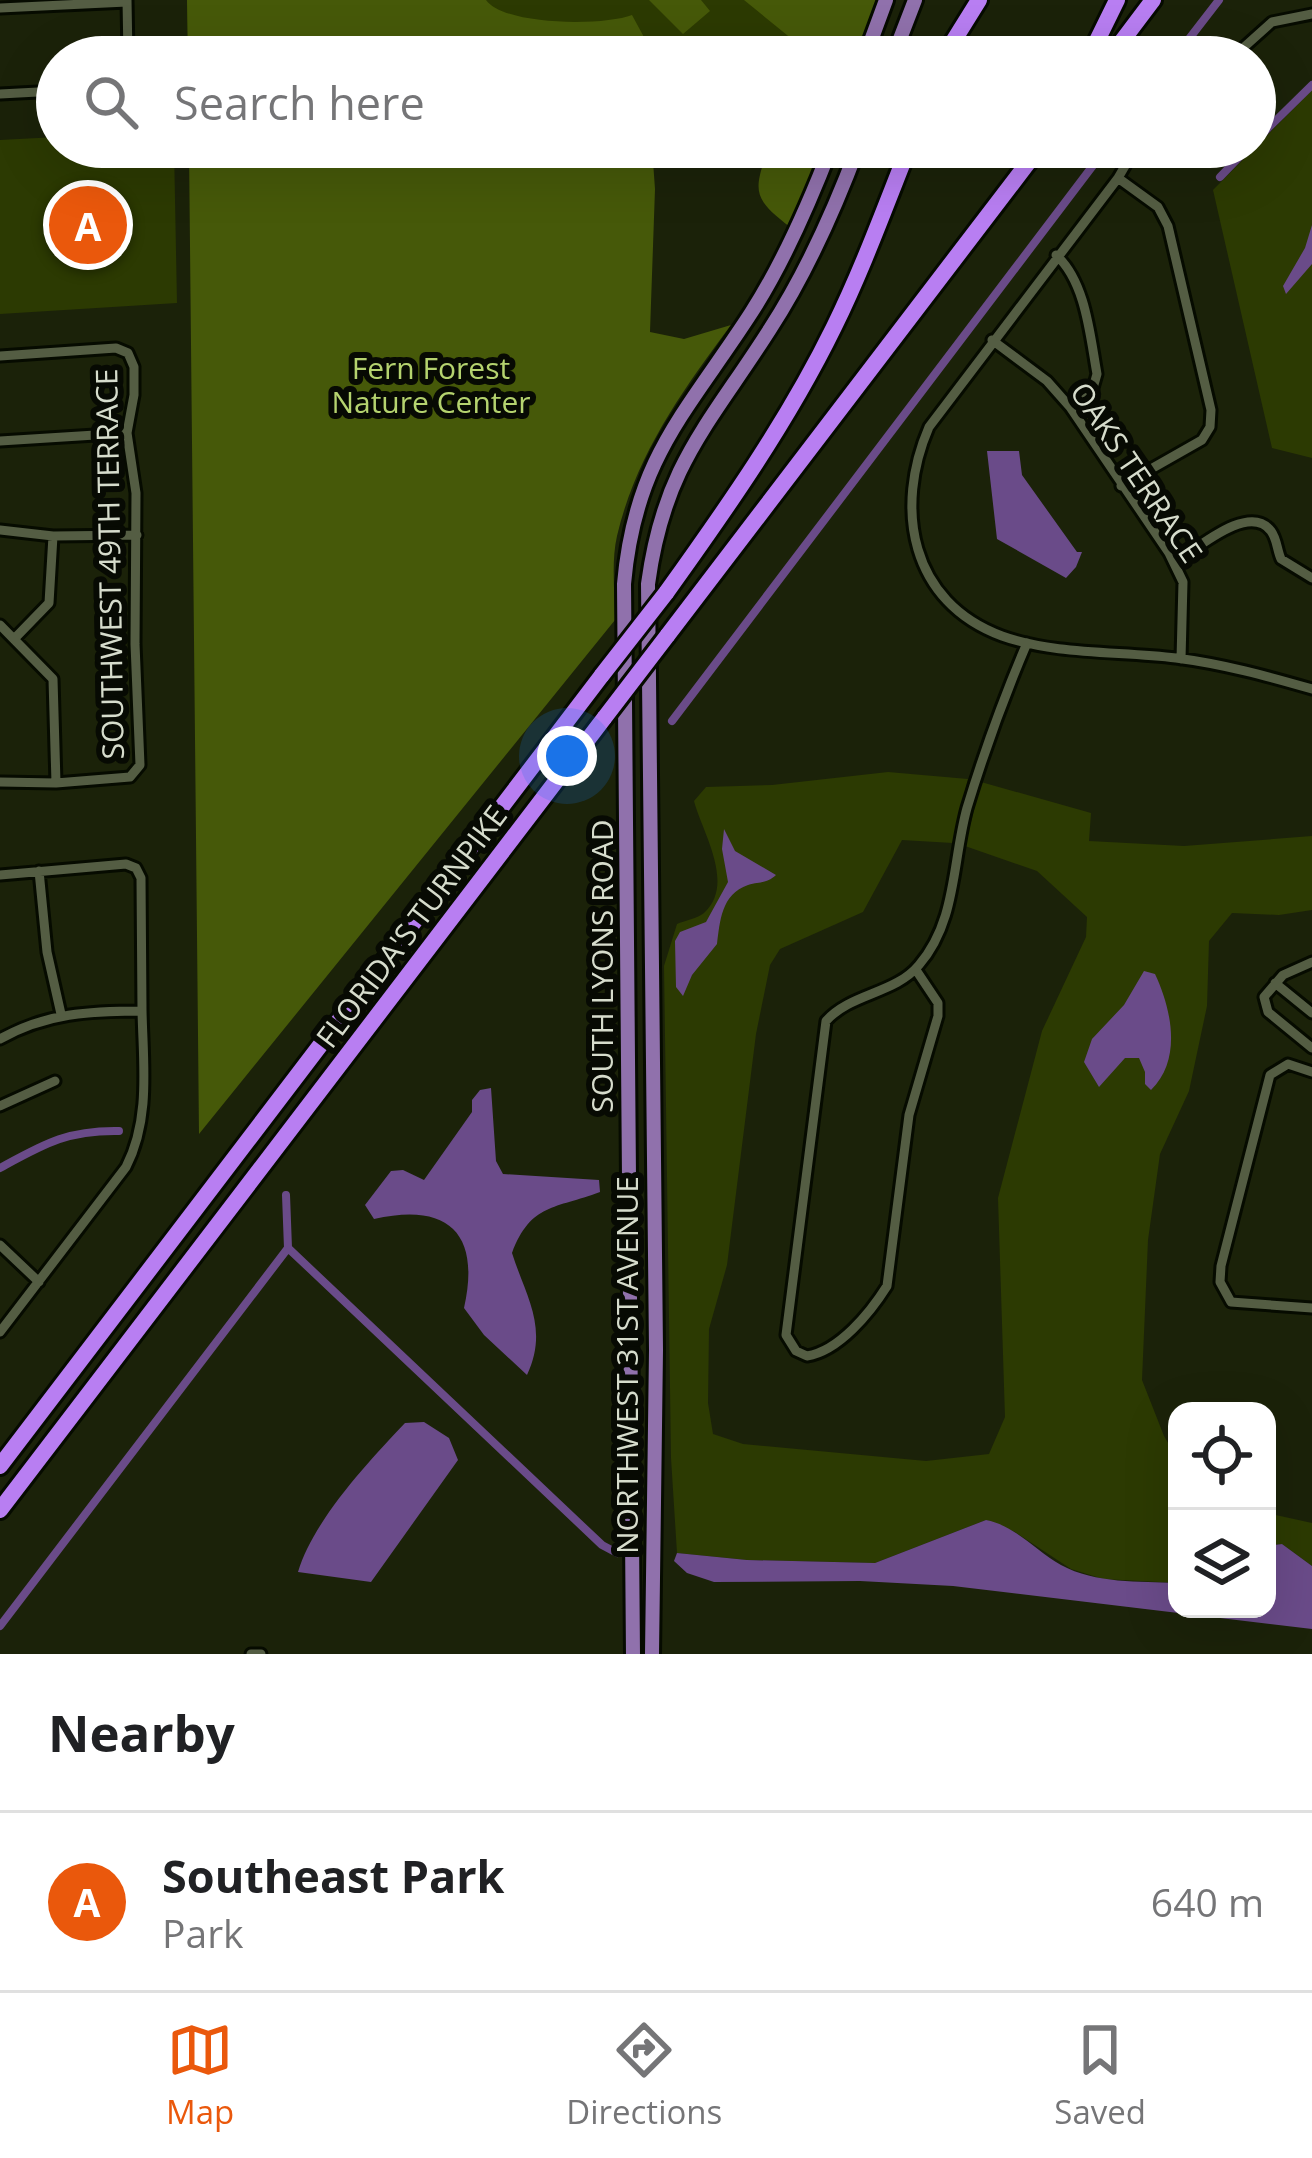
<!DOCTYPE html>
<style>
:root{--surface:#fff;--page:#f2f2f2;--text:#202124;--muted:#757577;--line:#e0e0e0;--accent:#ea580c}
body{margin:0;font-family:"Open Sans",sans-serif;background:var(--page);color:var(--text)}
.controls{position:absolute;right:36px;bottom:36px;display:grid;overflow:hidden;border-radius:24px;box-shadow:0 12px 48px #0002}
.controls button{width:108px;height:108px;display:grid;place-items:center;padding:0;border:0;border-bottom:3px solid var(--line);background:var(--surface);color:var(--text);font:60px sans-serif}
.you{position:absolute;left:567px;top:756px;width:42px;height:42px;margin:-30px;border:9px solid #fff;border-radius:50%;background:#1a73e8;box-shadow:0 0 0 18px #1a73e833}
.badge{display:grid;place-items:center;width:78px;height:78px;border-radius:50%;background:var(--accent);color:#fff;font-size:39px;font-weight:700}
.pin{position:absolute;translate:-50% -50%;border:6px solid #fff;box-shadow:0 3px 12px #0006}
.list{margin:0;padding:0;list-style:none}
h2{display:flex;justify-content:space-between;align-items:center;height:156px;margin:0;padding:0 48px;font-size:51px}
h2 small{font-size:39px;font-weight:400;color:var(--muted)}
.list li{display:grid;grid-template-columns:78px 1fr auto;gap:36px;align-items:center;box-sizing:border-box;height:180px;padding:0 48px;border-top:3px solid var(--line)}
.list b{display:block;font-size:45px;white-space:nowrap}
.list p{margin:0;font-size:39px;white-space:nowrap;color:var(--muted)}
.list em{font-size:39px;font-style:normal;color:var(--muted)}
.icon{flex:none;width:66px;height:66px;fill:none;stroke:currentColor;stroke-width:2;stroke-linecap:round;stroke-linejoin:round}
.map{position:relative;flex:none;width:1312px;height:1654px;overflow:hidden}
.search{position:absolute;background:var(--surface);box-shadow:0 12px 48px #0002;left:36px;right:36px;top:36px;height:132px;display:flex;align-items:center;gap:30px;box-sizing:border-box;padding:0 42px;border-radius:66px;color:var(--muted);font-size:45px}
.sheet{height:336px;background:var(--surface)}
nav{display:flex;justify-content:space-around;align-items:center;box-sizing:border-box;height:168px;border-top:3px solid var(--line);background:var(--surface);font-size:33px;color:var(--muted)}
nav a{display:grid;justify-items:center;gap:6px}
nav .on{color:var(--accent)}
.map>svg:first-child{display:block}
.green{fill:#2c3a02}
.forest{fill:#465909}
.water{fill:#6a4b89}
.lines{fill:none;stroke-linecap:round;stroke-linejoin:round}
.canal{stroke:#6a4b89;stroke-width:8}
.minor-casing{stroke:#060b00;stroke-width:15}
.primary-casing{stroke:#060b00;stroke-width:20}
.motorway-casing{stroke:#060b00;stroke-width:22}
.minor{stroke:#545d43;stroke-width:9}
.primary{stroke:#9071ac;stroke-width:14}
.motorway{stroke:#b87ef2;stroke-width:16}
.motorway-bridge-casing{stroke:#060b00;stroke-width:22;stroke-linecap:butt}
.motorway-bridge{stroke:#b87ef2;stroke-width:16}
.labels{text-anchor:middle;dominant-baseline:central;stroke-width:12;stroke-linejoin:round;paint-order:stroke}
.park-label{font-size:30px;fill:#b5d36f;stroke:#070a03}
.street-label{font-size:30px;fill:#d6dccc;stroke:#070a03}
</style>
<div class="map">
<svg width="1312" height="1654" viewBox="0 0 1312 1654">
<rect width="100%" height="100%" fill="#1b2209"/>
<path class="green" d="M 187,0 L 877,0 L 855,57 L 188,57 Z
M 1312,90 L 1312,458 L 1272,448 L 1213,190 Z
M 57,137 L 57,147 L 174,147 L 177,303 L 0,314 L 0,140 Z
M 888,772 L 968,779 L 953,843 L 902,840 L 863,912 L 780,949 L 770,965 L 756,1034 L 727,1265 L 709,1329 L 708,1403 L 713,1434 L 743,1444 L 926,1461 L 989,1454 L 1005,1417 L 998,1198 L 1042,1031 L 1086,937 L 1087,917 L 1037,871 L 965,846 L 981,782 L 1091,813 L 1089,841 L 1184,846 L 1312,836 L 1312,910 L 1279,915 L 1232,913 L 1209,941 L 1207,1006 L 1189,1091 L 1160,1154 L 1148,1240 L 1142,1380 L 1164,1436 L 1177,1458 L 1177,1583 L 1103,1579 L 1071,1569 L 1015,1532 L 986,1520 L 875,1563 L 747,1560 L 677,1553 L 671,1458 L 664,966 L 677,924 C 684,921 698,918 704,913 C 736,884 702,832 694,801 L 706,787 L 772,785 Z
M 1267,1513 L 1312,1523 L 1312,1566 L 1282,1544 L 1267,1546 Z"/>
<path class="forest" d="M 187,0 L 486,0 C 505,26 604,26 632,15 L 645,39 L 646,57 L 188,57 Z
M 649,0 L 701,0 L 710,11 L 683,34 Z
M 744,0 L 881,0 L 856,57 L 814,57 Z
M 189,147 L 652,147 L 655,189 L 650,332 L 684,339 L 731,325 C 682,391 636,455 617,536 C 611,562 615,594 615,620 L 199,1134 Z
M 769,147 L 821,147 L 790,227 C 752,198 753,191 769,147 Z"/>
<path class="water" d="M 1312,225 L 1312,264 L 1286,294 L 1283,286 L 1305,248 Z
M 987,451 L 1019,451 L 1022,475 L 1077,552 L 1082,552 L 1076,567 L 1066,578 L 997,539 Z
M 724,829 L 735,851 L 776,875 C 766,884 761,881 748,885 C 721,894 720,922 717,944 L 692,975 L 683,996 L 676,987 L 675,941 L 680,932 L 706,922 L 728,882 L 722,849 Z
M 1144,971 L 1155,974 C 1172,1010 1182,1060 1151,1090 L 1145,1084 L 1145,1072 L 1139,1058 L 1125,1058 L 1099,1087 L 1084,1062 L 1092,1039 L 1124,1005 Z
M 491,1088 L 496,1161 L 503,1174 L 599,1180 L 600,1192 C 555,1209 531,1203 512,1253 C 526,1297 549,1328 527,1375 L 484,1335 L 464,1308 C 481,1233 448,1202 374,1219 L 365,1205 L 391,1171 L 403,1170 L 424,1180 L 472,1112 L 472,1100 L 480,1090 Z
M 424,1422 L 449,1438 L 458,1460 L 371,1582 L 298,1572 C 313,1521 368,1462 405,1423 Z
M 986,1520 C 1016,1526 1036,1551 1061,1565 C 1096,1584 1139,1581 1177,1583 L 1177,1609 L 1267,1609 L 1267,1546 L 1282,1544 L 1312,1566 L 1312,1629 L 953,1586 L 860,1581 L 714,1582 L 687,1573 L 674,1561 L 677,1553 L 747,1560 L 875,1563 Z"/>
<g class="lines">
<path class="canal" d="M 1175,57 L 1219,0
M 1255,141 L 1312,85
M 1220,177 L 1249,147
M 672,721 L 1107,147
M 0,1168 C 44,1144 67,1130 119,1131
M 286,1195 L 288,1248 L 602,1545 L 617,1553
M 0,1626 L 288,1248"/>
<g class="minor-casing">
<path id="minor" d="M 127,0 L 128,57
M 0,8 L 127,2
M 1233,57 L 1272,22 L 1312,14
M 0,94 L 57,91
M 1136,147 L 1118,178 L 929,427 C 894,508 910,602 1002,636 C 1055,655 1120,651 1176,658 C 1223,664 1267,676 1312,689
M 1118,178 L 1158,207 L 1168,226 L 1211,410 L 1210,427 L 1202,440 L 1121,486
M 1056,255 C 1086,282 1090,336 1097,374 L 1093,388 L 1070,407
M 992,340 L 1047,381 L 1070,407 L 1169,553 L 1183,582 L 1181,659
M 0,356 L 116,348 L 128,353 L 134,367 L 134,395 L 127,433 L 136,493 L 135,644 L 140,765 L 130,777 L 56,783 L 0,782
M 0,441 L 127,433
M 0,530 L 53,536 L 137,535
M 1174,563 C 1197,549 1249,502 1271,531 C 1277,539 1277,550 1281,559 L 1312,578
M 0,625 L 53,679 L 56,783
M 15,638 L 49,603 L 53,536
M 39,871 L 47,952 L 61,1014
M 0,875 L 126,864 L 136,868 L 141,878 C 141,922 142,966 142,1010 C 143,1063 151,1118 126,1167 L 0,1332
M 1312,962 L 1283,975 L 1264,997 L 1268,1012 L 1312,1048
M 916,970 L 938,1003 L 938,1016 L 909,1115 L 887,1286 C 870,1313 839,1351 807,1356 L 796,1351 L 786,1335 L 826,1021 C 851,993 895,994 919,965 C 957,921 952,862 967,808 C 984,752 1004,697 1027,643
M 1275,983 L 1312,1013
M 0,1039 C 46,1013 90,1011 142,1011
M 1312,1072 L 1288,1064 L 1270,1075 L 1221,1266 L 1220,1282 L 1231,1302 L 1312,1308
M 0,1106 L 55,1081
M 0,1245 L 39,1282
M 251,1654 L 261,1654"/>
</g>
<g class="primary-casing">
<path id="primary" d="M 865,57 L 886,0
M 893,57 L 915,0
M 633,1654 L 624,584 C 635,458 687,412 751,313 C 784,262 809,204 831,147
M 652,1654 L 656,1350 L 648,584 C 664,465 709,425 770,329 C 807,272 834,211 858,147"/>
</g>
<g class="motorway-casing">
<path id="motorway" d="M 946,53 L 979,0
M 1089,57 L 1117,0
M 1110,57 L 1153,0
M 666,593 C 727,508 788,421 834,327 C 863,268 885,207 909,147
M 667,636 L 1040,147
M 0,1466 L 602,675
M 0,1510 L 605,717"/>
</g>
<use href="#minor" class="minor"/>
<use href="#primary" class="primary"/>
<use href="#motorway" class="motorway"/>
<g class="motorway-bridge-casing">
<path id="motorway-bridge" d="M 602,675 L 666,593
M 605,717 L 667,636"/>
</g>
<use href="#motorway-bridge" class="motorway-bridge"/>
</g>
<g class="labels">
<g class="park-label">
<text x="431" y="367">Fern Forest<tspan x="431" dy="34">Nature Center</tspan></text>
</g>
<g class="street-label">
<text transform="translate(1137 472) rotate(56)">OAKS TERRACE</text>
<text transform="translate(109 564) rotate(-91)">SOUTHWEST 49TH TERRACE</text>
<text transform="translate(411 926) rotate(-53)">FLORIDA'S TURNPIKE</text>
<text transform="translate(601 966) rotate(-90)">SOUTH LYONS ROAD</text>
<text transform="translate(626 1365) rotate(-90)">NORTHWEST 31ST AVENUE</text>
</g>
</g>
</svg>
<div class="controls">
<button><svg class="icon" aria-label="locate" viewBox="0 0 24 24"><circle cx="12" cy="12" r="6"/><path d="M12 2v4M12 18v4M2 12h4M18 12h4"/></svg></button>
<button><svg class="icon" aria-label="layers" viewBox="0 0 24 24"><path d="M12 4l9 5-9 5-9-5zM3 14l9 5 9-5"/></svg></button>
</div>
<div class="you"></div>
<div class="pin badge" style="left:88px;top:225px">A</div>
<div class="search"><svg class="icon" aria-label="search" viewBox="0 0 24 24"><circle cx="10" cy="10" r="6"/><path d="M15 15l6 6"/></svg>Search here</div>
</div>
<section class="sheet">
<h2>Nearby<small></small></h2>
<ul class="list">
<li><span class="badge">A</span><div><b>Southeast Park</b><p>Park</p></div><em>640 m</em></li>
</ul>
</section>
<nav>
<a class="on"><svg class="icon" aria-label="map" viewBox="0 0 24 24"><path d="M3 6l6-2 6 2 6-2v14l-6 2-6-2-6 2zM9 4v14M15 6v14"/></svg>Map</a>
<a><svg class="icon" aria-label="directions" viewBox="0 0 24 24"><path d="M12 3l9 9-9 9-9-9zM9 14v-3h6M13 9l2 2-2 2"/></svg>Directions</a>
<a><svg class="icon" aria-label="saved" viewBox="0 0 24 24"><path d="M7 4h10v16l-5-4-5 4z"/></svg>Saved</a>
</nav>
